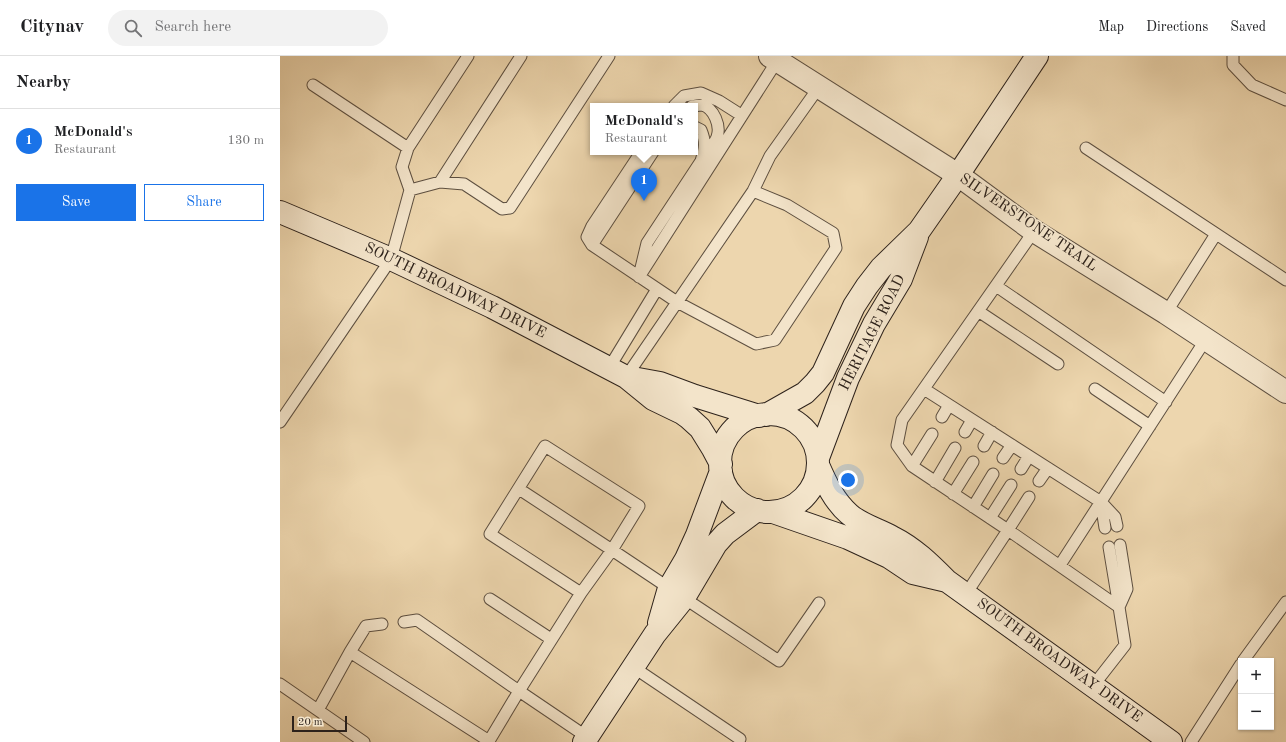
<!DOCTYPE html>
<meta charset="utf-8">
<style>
:root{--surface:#fff;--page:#f2f2f2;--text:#202124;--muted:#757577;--line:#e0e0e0;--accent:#1a73e8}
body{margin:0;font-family:"Old Standard TT",serif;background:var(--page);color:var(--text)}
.controls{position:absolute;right:12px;bottom:12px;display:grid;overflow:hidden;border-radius:0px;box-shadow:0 1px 3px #0004}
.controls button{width:36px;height:36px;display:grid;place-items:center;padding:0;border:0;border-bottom:1px solid var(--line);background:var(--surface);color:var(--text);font:20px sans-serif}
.scale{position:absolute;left:12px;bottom:10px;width:55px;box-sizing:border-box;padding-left:4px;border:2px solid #2d221b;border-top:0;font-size:11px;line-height:14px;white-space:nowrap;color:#2d221b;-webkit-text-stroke:3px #f3e4ca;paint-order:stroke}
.you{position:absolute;left:568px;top:424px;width:14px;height:14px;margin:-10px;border:3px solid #fff;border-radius:50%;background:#1a73e8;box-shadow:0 0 0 6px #1a73e833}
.badge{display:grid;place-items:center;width:26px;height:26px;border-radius:50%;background:var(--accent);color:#fff;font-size:13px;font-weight:700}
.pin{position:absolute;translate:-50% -33px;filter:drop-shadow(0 1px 2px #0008)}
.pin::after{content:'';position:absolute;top:21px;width:14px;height:12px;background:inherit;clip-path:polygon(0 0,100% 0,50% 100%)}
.popup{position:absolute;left:310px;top:47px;width:108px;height:52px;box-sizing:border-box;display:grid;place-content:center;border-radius:0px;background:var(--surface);filter:drop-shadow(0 1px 3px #0005);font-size:13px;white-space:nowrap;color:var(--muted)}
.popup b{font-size:15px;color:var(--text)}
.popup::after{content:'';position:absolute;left:50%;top:100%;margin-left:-8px;border:8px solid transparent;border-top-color:var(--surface)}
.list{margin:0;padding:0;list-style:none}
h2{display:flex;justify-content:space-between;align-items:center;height:52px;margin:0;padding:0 16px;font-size:17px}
h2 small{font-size:13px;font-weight:400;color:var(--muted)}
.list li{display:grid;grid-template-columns:26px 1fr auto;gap:12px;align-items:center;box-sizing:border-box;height:64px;padding:0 16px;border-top:1px solid var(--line)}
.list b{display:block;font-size:15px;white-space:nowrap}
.list p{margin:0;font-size:13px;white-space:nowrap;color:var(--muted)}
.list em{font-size:13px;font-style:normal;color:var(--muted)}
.actions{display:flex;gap:8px;padding:12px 16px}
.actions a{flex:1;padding:9px 0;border:1px solid var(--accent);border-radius:0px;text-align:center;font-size:14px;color:var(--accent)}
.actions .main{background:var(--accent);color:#fff}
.icon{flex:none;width:22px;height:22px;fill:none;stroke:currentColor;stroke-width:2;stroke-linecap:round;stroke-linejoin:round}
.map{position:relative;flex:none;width:1006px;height:686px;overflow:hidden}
header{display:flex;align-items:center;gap:24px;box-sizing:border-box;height:56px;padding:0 20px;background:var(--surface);border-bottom:1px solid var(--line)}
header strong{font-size:19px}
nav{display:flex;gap:22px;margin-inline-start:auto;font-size:14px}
.search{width:280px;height:36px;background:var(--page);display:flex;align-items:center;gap:10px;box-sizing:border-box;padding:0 14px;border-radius:22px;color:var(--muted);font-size:15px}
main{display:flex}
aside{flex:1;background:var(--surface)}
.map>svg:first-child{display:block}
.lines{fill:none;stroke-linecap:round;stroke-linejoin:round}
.lane-casing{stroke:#5d4f40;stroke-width:13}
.street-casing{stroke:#5d4f40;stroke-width:24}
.secondary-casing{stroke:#2d221b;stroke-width:24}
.lane{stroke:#f3e4ca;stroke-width:11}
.street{stroke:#f3e4ca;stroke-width:22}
.secondary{stroke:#f3e4ca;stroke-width:22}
.labels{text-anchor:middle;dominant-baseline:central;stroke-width:3.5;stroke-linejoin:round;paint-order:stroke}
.street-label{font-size:15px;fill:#2d221b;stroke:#f3e4ca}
</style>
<header>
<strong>Citynav</strong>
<div class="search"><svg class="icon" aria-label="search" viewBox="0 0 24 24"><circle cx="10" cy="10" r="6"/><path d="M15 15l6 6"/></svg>Search here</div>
<nav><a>Map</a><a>Directions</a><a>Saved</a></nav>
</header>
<main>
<aside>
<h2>Nearby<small></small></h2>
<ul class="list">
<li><span class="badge">1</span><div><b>McDonald's</b><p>Restaurant</p></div><em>130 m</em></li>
</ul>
<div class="actions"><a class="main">Save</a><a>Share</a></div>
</aside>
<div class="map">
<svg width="1006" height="686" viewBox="0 0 1006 686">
<rect width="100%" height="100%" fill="#edd6ae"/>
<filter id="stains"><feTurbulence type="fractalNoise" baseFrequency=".005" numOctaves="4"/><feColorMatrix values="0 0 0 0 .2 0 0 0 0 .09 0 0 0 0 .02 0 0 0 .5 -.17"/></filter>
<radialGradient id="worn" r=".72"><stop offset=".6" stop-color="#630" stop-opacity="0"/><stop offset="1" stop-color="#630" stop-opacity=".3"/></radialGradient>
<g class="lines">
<g class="lane-casing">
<path id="lane" d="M 953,0 L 953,9 L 972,29 L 1006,44
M 33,29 L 128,92 L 188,0
M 394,50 L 404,40 L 421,37 L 439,45 L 461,59
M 412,50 C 415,50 419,49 422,49 C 434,52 441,70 437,81 C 435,87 428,94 425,100
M 806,92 L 1006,224
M 361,96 L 312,170 L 307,181 L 312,189 L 397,246 L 476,288 L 495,284 L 556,192 L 553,177 L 507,149 L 473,135
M 160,126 L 241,0
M 130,134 L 160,126 L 184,128 L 222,153 L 230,152 L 329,0
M 312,189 L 373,96
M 361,212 L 367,187 L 421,105 C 425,92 426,86 421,74 L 415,71
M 359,221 L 497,5
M 716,230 L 886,346
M 698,255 L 778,308
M 886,257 L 936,178
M 329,312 L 377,233
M 346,321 L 473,135 L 490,100 L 539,31
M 644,333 L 821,446 L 825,472
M 815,333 L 870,370
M 662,361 L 669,349
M 0,366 L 111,203 L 130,134 L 122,111 L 128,92
M 685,376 L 692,364
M 704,390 L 712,376
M 723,402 L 732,389
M 632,410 L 652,378
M 741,413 L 749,400
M 759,425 L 768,412
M 655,426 L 675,392
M 239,433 L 332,494 L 359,450 L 265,390 L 210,478 L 301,537
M 673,438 L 693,406
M 749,441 L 728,474 L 839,551 L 845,589 L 813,630
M 821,446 L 835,461 L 837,470
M 693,451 L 713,418
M 710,462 L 731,429
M 829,491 L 839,551
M 780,509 L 926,283
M 686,538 L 728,474 L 632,410 L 617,389 L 622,364 L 754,175
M 404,542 L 499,605 L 539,547
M 210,543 L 271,583
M 839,551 L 847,533 L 840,489
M 70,596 L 209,685 L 239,635 L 137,564 L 124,566
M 963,605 L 1006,546
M 353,611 L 460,683
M 0,628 L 84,686
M 38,654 L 70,596 L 86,570 L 102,568
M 307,681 L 239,635 L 301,537 L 332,494 L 389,532
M 911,686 L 961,608"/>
</g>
<g class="street-casing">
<path id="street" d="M 490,0 L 678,119 L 754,175 L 886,257 L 1006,336"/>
</g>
<g class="secondary-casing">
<path id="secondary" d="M 0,156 L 111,203 L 212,251 L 346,321 L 373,343 L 402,357 L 409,362 L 420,372 L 433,393 L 441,408
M 347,321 L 380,327 L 415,340 L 479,360
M440 407a49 49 0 1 1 98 0a49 49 0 1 1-98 0Z
M 486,359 L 525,337 L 535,327 L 543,317 L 574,250 L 587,230 L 601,212 L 639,175 L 678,119 L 757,0
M 538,402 L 568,322 L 594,268 L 621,223 L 637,181
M 538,409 C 546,427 554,445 569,458 C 581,469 598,473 612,481 C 634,492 650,508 667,525 L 891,686
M 493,456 L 568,482 L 609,501 L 633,517 L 667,525
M 379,567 L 389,532 L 406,503 L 417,479 L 441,415
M 304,686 L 375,578 L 404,542 L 436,488 L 445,478 L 477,454"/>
</g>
<use href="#lane" class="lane"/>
<use href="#street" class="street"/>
<use href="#secondary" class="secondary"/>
</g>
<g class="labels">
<g class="street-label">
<text transform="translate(748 167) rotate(34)">SILVERSTONE TRAIL</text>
<text transform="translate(175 235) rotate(26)">SOUTH BROADWAY DRIVE</text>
<text transform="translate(593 277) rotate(-63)">HERITAGE ROAD</text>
<text transform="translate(779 605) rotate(36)">SOUTH BROADWAY DRIVE</text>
</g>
</g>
<rect width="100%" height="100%" filter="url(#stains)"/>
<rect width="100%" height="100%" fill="url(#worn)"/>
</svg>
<div class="controls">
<button>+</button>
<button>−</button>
</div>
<div class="scale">20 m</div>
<div class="you"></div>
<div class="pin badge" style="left:364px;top:145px">1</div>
<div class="popup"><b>McDonald's</b>Restaurant</div>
</div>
</main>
